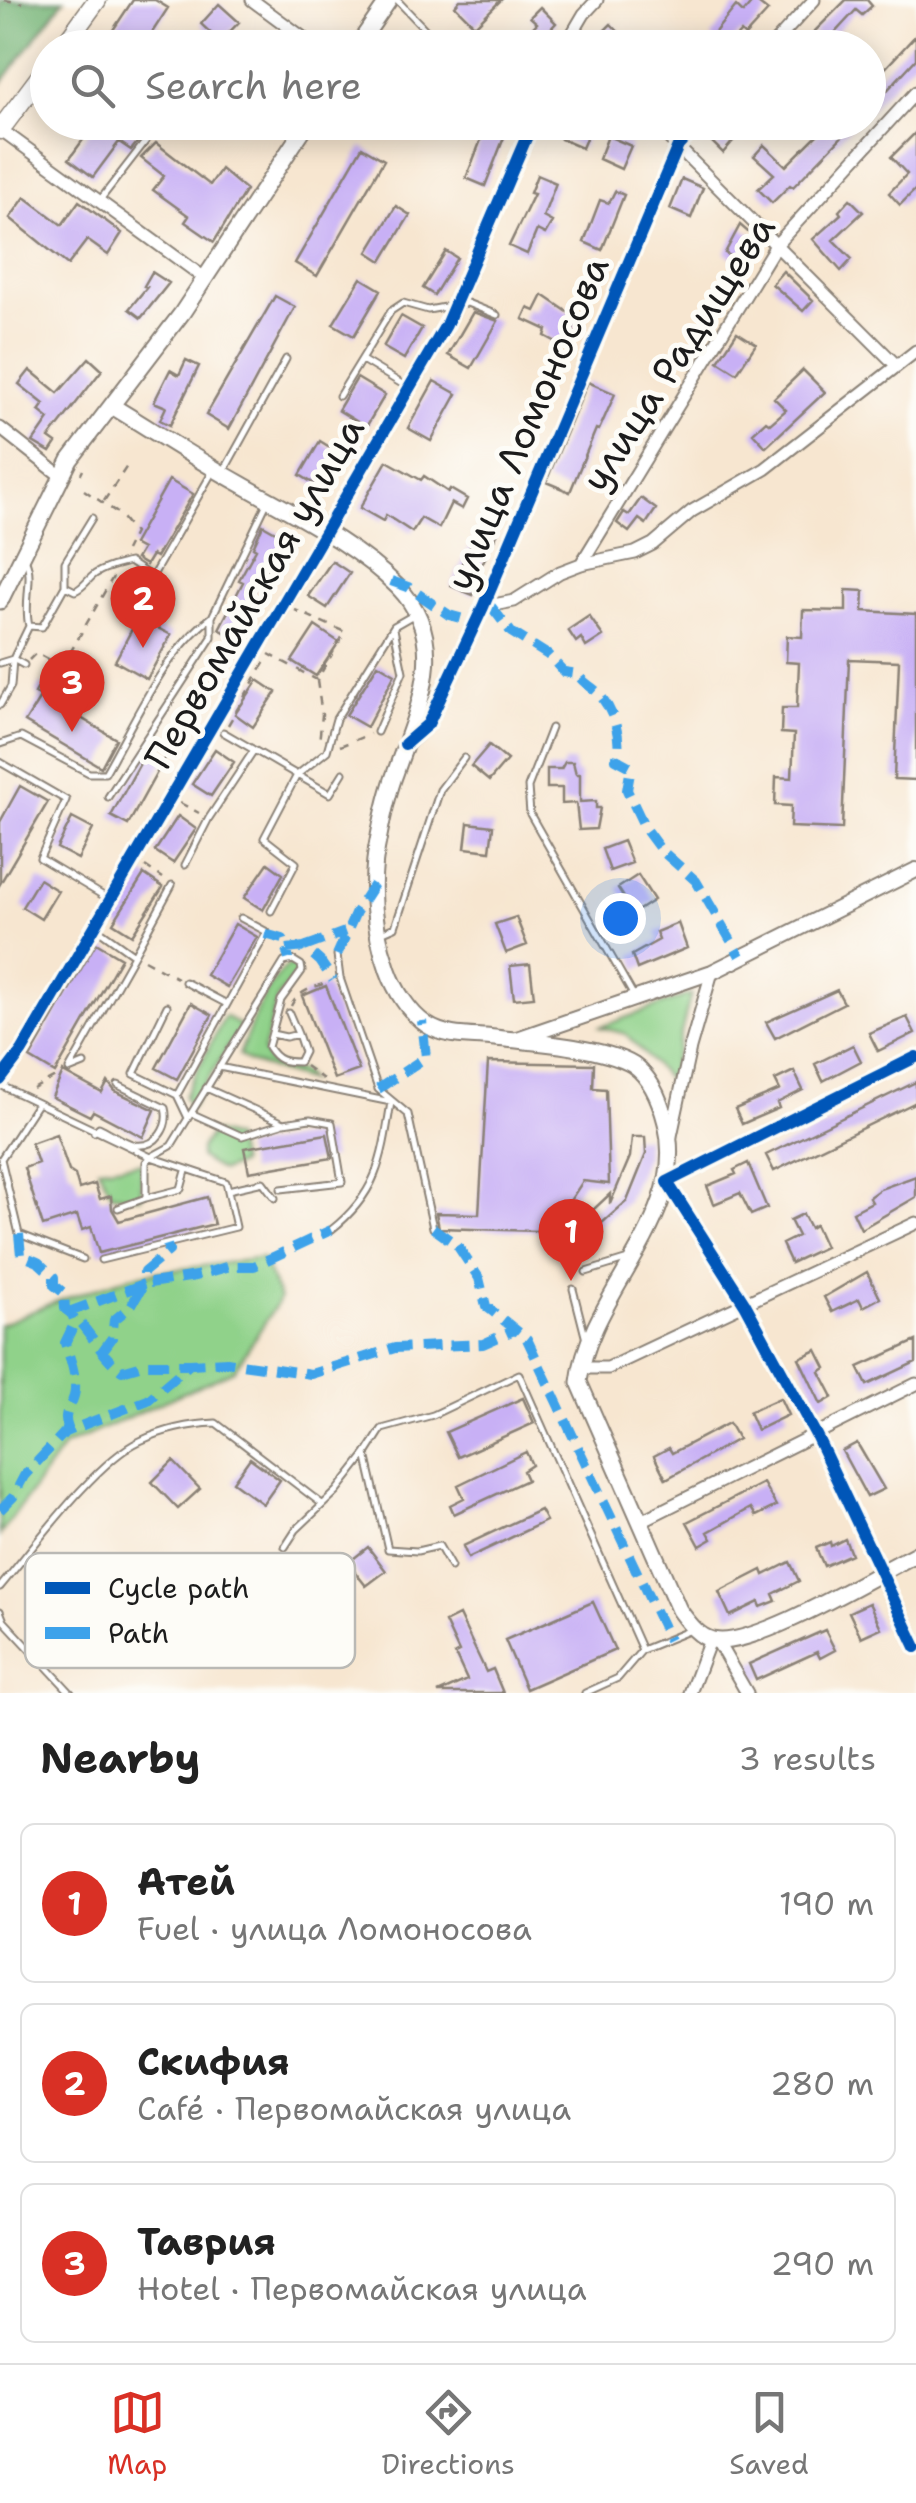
<!DOCTYPE html>
<meta charset="utf-8">
<style>
:root{--surface:#fff;--page:#f2f2f2;--text:#222;--muted:#767676;--line:#e0e0e0;--accent:#d93025}
body{margin:0;font-family:"Shantell Sans",sans-serif;background:var(--page);color:var(--text)}
.you{position:absolute;left:620px;top:918px;width:35px;height:35px;margin:-25px;border:8px solid #fff;border-radius:50%;background:#1a73e8;box-shadow:0 0 0 15px #1a73e833}
.badge{display:grid;place-items:center;width:65px;height:65px;border-radius:50%;background:var(--accent);color:#fff;font-size:32px;font-weight:700}
.pin{position:absolute;translate:-50% -82px;filter:drop-shadow(0 2px 5px #0008)}
.pin::after{content:'';position:absolute;top:52px;width:35px;height:30px;background:inherit;clip-path:polygon(0 0,100% 0,50% 100%)}
.list{margin:0;padding:0;list-style:none}
h2{display:flex;justify-content:space-between;align-items:center;height:130px;margin:0;padding:0 40px;font-size:42px}
h2 small{font-size:32px;font-weight:400;color:var(--muted)}
.list li{display:grid;grid-template-columns:65px 1fr auto;gap:30px;align-items:center;box-sizing:border-box;height:160px;margin:0 20px 20px;padding:0 20px;border:2px solid var(--line);border-radius:15px}
.list b{display:block;font-size:38px;white-space:nowrap}
.list p{margin:0;font-size:32px;white-space:nowrap;color:var(--muted)}
.list em{font-size:32px;font-style:normal;color:var(--muted)}
.icon{flex:none;width:55px;height:55px;fill:none;stroke:currentColor;stroke-width:2;stroke-linecap:round;stroke-linejoin:round}
.map{position:relative;flex:none;width:916px;height:1693px;overflow:hidden}
.search{position:absolute;background:var(--surface);box-shadow:0 5px 25px #0003;left:30px;right:30px;top:30px;height:110px;display:flex;align-items:center;gap:25px;box-sizing:border-box;padding:0 35px;border-radius:55px;color:var(--muted);font-size:38px}
.sheet{height:670px;background:var(--surface)}
nav{display:flex;justify-content:space-around;align-items:center;box-sizing:border-box;height:140px;border-top:2px solid var(--line);background:var(--surface);font-size:28px;color:var(--muted)}
nav a{display:grid;justify-items:center;gap:5px}
nav .on{color:var(--accent)}
.map>svg:first-child{display:block}
.green{fill:#90d28a;stroke:#567753;stroke-width:2.5}
.forest{fill:#74b476;stroke:#486849;stroke-width:2.5}
.building{fill:#c8b0f5}
.lines{fill:none;stroke-linecap:round;stroke-linejoin:round}
.service-casing{stroke:#8a8176;stroke-width:9}
.minor-casing{stroke:#8a8176;stroke-width:15}
.tertiary-casing{stroke:#8a8176;stroke-width:18}
.secondary-casing{stroke:#8a8176;stroke-width:19}
.primary-casing{stroke:#8a8176;stroke-width:21}
.path{stroke:#8a8176;stroke-width:2.5;stroke-dasharray:8 8;stroke-linecap:butt}
.service{stroke:#fff;stroke-width:5}
.minor{stroke:#fff;stroke-width:11}
.tertiary{stroke:#fff;stroke-width:14}
.secondary{stroke:#fff;stroke-width:15}
.primary{stroke:#fff;stroke-width:18}
.quiet{stroke:#3da2ea;stroke-width:10;stroke-dasharray:20 10;stroke-linecap:butt}
.cycleway-casing{stroke:#fdfcf7;stroke-width:19}
.cycleway{stroke:#0057b8;stroke-width:12}
.labels{text-anchor:middle;dominant-baseline:central;stroke-width:10;stroke-linejoin:round;paint-order:stroke}
.street-label{font-size:38px;fill:#1c1c1c;stroke:#fdfcf7}
.key{fill:#fdfcf7;stroke:#bab9b5;stroke-width:2.5}
.key-label{font-size:28px;fill:#1c1c1c}
</style>
<div class="map">
<svg width="916" height="1693" viewBox="0 0 916 1693">
<rect width="100%" height="100%" fill="#fdfcf7"/>
<filter id="ink" filterUnits="userSpaceOnUse"><feTurbulence type="fractalNoise" baseFrequency=".01" numOctaves="2"/><feDisplacementMap in="SourceGraphic" scale="20" xChannelSelector="R" yChannelSelector="G"/><feConvolveMatrix kernelMatrix="1 2 1 2 8 2 1 2 1" color-interpolation-filters="sRGB"/></filter>
<filter id="wash" filterUnits="userSpaceOnUse"><feTurbulence type="fractalNoise" baseFrequency=".0048" numOctaves="4" result="noise"/><feDisplacementMap in="SourceGraphic" scale="40" xChannelSelector="R" yChannelSelector="G"/><feGaussianBlur stdDeviation="2.25" result="paint"/><feColorMatrix in="noise" values="0 0 0 0 0 0 0 0 0 0 0 0 0 0 0 0 0 1.4 0 .05"/><feComposite in="paint" operator="in"/></filter>
<g filter="url(#wash)">
<rect width="100%" height="100%" fill="#f7e6d0"/>
<path class="green" d="M 290,964 L 295,966 L 297,972 L 277,999 L 263,1051 L 268,1062 L 302,1072 L 310,1081 L 249,1062 L 239,1055 C 251,1027 264,983 290,964 Z
M 691,994 L 669,1081 L 626,1034 L 600,1027 Z
M 225,1016 L 241,1026 L 190,1109 L 184,1097 L 187,1090 Z
M 212,1132 L 234,1138 L 240,1164 L 222,1171 L 200,1158 L 200,1149 Z
M 142,1163 L 141,1197 L 112,1194 L 98,1168 Z
M 262,1258 L 280,1299 L 234,1370 L 64,1446 L 0,1535 L 0,1325 L 52,1303 L 135,1275 Z"/>
<path class="forest" d="M 0,0 L 64,0 L 0,85 Z"/>
<g id="blocks">
<path class="building" d="M 133,0 L 155,0 L 168,8 L 142,48 L 101,48 Z
M 460,0 L 501,0 L 475,26 L 455,6 Z
M 754,0 L 768,11 L 745,36 L 741,32 L 726,48 L 709,48 L 715,41 L 711,37 L 736,6 L 743,13 Z
M 846,0 L 867,0 L 872,6 L 862,15 L 856,10 L 832,36 L 836,40 L 828,48 L 804,48 L 816,35 L 814,32 Z
M 219,4 L 239,22 L 220,42 L 201,24 Z
M 540,7 L 556,23 L 539,41 L 545,48 L 513,48 L 537,23 L 530,17 Z
M 611,24 L 634,48 L 587,48 L 590,44 L 585,38 L 593,31 L 599,36 Z
M 916,35 L 916,59 L 868,111 L 868,87 Z
M 96,122 L 137,122 L 130,131 L 140,139 L 131,150 L 119,142 L 93,177 L 69,159 Z
M 488,122 L 510,122 L 485,186 L 466,178 Z
M 569,122 L 593,122 L 582,148 L 561,139 Z
M 726,122 L 749,122 L 723,153 L 709,139 Z
M 830,122 L 856,122 L 793,187 L 790,185 L 772,203 L 758,189 L 774,174 L 754,156 L 764,145 L 786,166 Z
M 916,132 L 916,189 L 900,205 L 889,193 L 907,174 L 891,157 Z
M 608,136 L 631,146 L 621,169 L 599,159 Z
M 156,143 L 210,185 L 221,169 L 246,190 L 214,242 L 185,222 L 189,216 L 153,190 L 164,176 L 141,158 Z
M 362,147 L 384,160 L 317,276 L 295,263 Z
M 537,175 L 556,183 L 543,217 L 552,222 L 545,234 L 537,230 L 527,254 L 509,246 L 534,194 L 530,193 Z
M 682,179 L 703,188 L 691,218 L 670,209 Z
M 615,191 L 624,195 L 602,250 L 584,242 L 600,200 L 609,203 Z
M 25,197 L 62,225 L 79,201 L 122,233 L 108,255 L 87,240 L 68,265 L 10,218 Z
M 850,199 L 863,212 L 833,240 L 852,259 L 841,271 L 813,239 L 841,214 L 839,211 Z
M 396,206 L 410,215 L 382,261 L 368,252 Z
M 740,225 L 755,238 L 742,262 L 725,253 Z
M 446,251 L 457,258 L 434,295 L 423,288 Z
M 783,271 L 813,300 L 803,311 L 772,284 Z
M 152,272 L 169,283 L 141,318 L 129,309 L 147,287 L 144,286 Z
M 361,278 L 381,290 L 354,336 L 333,324 Z
M 543,295 L 578,319 L 571,332 L 576,334 L 568,348 L 545,336 L 547,330 L 523,319 L 528,308 L 535,311 Z
M 275,296 L 295,307 L 229,429 L 206,415 Z
M 473,312 L 498,321 L 471,368 L 448,355 Z
M 401,316 L 422,328 L 404,359 L 383,347 Z
M 737,332 L 756,344 L 737,373 L 718,361 Z
M 89,358 L 102,370 L 49,438 L 56,443 L 50,452 L 33,442 L 49,419 L 39,411 L 44,404 L 19,384 L 30,370 L 58,393 Z
M 186,360 L 199,366 L 170,425 L 160,420 L 166,407 L 154,402 L 170,370 L 179,375 Z
M 803,370 L 825,392 L 766,447 L 753,433 L 766,421 L 770,424 L 786,410 L 774,398 Z
M 357,378 L 385,395 L 366,427 L 338,410 Z
M 434,381 L 457,394 L 431,441 L 408,428 Z
M 588,382 L 615,394 L 599,430 L 596,429 L 570,492 L 546,482 Z
M 320,441 L 344,456 L 324,490 L 300,475 Z
M 387,461 L 421,480 L 424,476 L 448,492 L 450,489 L 467,499 L 462,509 L 451,503 L 439,528 L 421,518 L 412,532 L 386,515 L 383,521 L 360,508 Z
M 169,480 L 193,494 L 156,557 L 152,555 L 146,565 L 136,559 L 142,549 L 133,544 Z
M 641,498 L 656,509 L 646,524 L 639,519 L 629,532 L 617,523 L 624,512 L 629,515 Z
M 263,525 L 293,542 L 281,564 L 272,559 L 247,603 L 250,605 L 234,637 L 219,629 L 243,582 L 239,580 L 256,549 L 253,547 Z
M 480,525 L 497,534 L 480,568 L 473,595 L 451,586 Z
M 332,561 L 350,573 L 327,608 L 308,596 Z
M 846,590 L 864,591 L 863,611 L 916,614 L 916,780 L 894,779 L 899,661 L 849,659 L 842,829 L 790,827 L 791,806 L 775,805 L 776,777 L 792,778 L 794,734 L 781,733 L 782,708 L 797,708 L 799,663 L 786,662 L 787,636 L 802,637 L 803,610 L 846,611 Z
M 589,616 L 603,636 L 586,647 L 581,638 L 576,642 L 568,630 Z
M 138,618 L 171,635 L 147,679 L 115,661 Z
M 315,626 L 339,642 L 316,676 L 292,661 Z
M 378,664 L 395,674 L 367,727 L 346,715 Z
M 258,680 L 276,692 L 253,727 L 235,714 Z
M 40,684 L 56,691 L 54,694 L 64,701 L 61,706 L 116,739 L 101,767 L 25,722 L 41,696 L 35,693 Z
M 489,745 L 507,760 L 489,781 L 471,766 Z
M 149,747 L 166,756 L 128,825 L 111,816 Z
M 215,749 L 234,762 L 211,796 L 192,784 Z
M 565,762 L 573,762 L 576,774 L 580,774 L 580,802 L 596,801 L 596,808 L 600,808 L 596,829 L 579,830 L 576,803 L 562,804 L 562,788 L 547,788 L 547,769 L 561,769 Z
M 20,786 L 48,802 L 0,884 L 0,822 Z
M 178,816 L 196,829 L 173,863 L 155,851 Z
M 72,818 L 93,829 L 78,859 L 57,848 Z
M 468,823 L 493,826 L 490,851 L 465,848 Z
M 623,841 L 632,863 L 610,871 L 602,849 Z
M 268,863 L 283,874 L 263,910 L 244,898 Z
M 144,874 L 163,887 L 132,935 L 113,923 Z
M 638,875 L 654,900 L 634,913 L 618,888 Z
M 39,879 L 58,891 L 41,919 L 22,907 Z
M 516,917 L 527,945 L 506,953 L 495,924 Z
M 678,923 L 687,948 L 637,969 L 632,955 L 659,940 L 656,932 Z
M 235,924 L 257,937 L 227,987 L 206,975 Z
M 96,943 L 121,958 L 55,1073 L 30,1058 Z
M 530,964 L 534,997 L 514,999 L 510,966 Z
M 326,986 L 359,1070 L 334,1079 L 302,996 Z
M 837,990 L 844,1003 L 775,1038 L 766,1022 Z
M 191,1003 L 212,1015 L 177,1079 L 156,1068 Z
M 907,1017 L 915,1033 L 878,1051 L 869,1033 Z
M 853,1045 L 861,1061 L 823,1081 L 815,1064 Z
M 488,1062 L 594,1064 L 593,1088 L 606,1089 L 609,1184 L 583,1181 L 556,1222 L 592,1211 L 610,1194 L 610,1204 L 630,1157 L 632,1137 L 645,1137 L 646,1154 L 627,1201 L 601,1224 L 589,1229 L 536,1231 L 439,1228 L 436,1213 L 479,1214 Z
M 794,1071 L 803,1090 L 777,1103 L 779,1108 L 742,1124 L 735,1109 L 780,1090 L 775,1080 Z
M 63,1072 L 102,1093 L 108,1082 L 115,1091 L 155,1110 L 143,1137 L 93,1111 L 90,1116 L 52,1097 Z
M 916,1082 L 916,1102 L 774,1171 L 766,1155 Z
M 56,1134 L 69,1171 L 75,1175 L 79,1189 L 95,1184 L 100,1199 L 111,1196 L 112,1209 L 119,1221 L 207,1197 L 214,1224 L 99,1253 L 91,1227 L 82,1230 L 77,1215 L 43,1226 L 24,1168 L 38,1163 L 31,1143 Z
M 327,1134 L 332,1158 L 249,1172 L 244,1148 Z
M 748,1163 L 767,1208 L 751,1215 L 740,1193 L 714,1204 L 707,1186 L 736,1174 L 734,1170 Z
M 916,1176 L 916,1197 L 861,1229 L 853,1212 L 872,1202 L 869,1197 L 880,1189 Z
M 803,1214 L 810,1228 L 815,1225 L 825,1247 L 791,1263 L 782,1244 L 798,1236 L 790,1220 Z
M 867,1272 L 880,1298 L 863,1307 L 859,1299 L 832,1312 L 824,1297 Z
M 916,1341 L 916,1362 L 867,1385 L 858,1367 Z
M 817,1350 L 826,1368 L 820,1372 L 833,1397 L 821,1404 L 799,1358 Z
M 523,1398 L 534,1423 L 458,1457 L 446,1432 Z
M 780,1398 L 788,1415 L 757,1430 L 749,1412 Z
M 729,1423 L 738,1439 L 666,1479 L 654,1456 L 669,1448 L 672,1453 Z
M 857,1443 L 884,1489 L 867,1497 L 842,1451 Z
M 526,1452 L 532,1465 L 523,1471 L 527,1480 L 454,1514 L 450,1505 L 464,1498 L 458,1485 Z
M 250,1458 L 280,1480 L 263,1504 L 233,1482 Z
M 173,1461 L 200,1489 L 178,1509 L 152,1482 Z
M 763,1483 L 776,1506 L 756,1516 L 751,1508 L 708,1532 L 712,1539 L 700,1546 L 687,1522 Z
M 540,1510 L 546,1521 L 468,1558 L 463,1546 Z
M 845,1539 L 851,1554 L 824,1566 L 816,1548 L 830,1542 L 831,1546 Z
M 368,1547 L 386,1571 L 366,1586 L 348,1563 Z
M 790,1562 L 799,1581 L 773,1594 L 776,1601 L 761,1607 L 759,1602 L 730,1616 L 719,1592 L 762,1570 L 764,1575 Z
M 593,1602 L 615,1650 L 526,1689 L 505,1640 Z
M 869,1603 L 881,1628 L 861,1637 L 849,1612 Z
M 459,1615 L 486,1672 L 493,1669 L 503,1693 L 438,1693 L 467,1680 L 455,1654 L 459,1652 L 445,1622 Z
M 825,1630 L 835,1650 L 820,1658 L 817,1652 L 756,1680 L 749,1664 Z"/>
</g>
</g>
<g filter="url(#ink)">
<use href="#blocks" fill-opacity="0" stroke="#8a8176" stroke-width="2.5"/>
<g class="lines">
<g class="service-casing">
<path id="service" d="M 397,0 L 443,48
M 100,200 L 155,129
M 362,360 L 407,387
M 339,396 L 391,311 L 403,303 L 428,310 L 467,303 L 497,315
M 224,471 L 286,359
M 65,586 L 75,591 C 84,587 87,580 95,574 C 105,567 117,565 129,562 L 152,577 L 213,471
M 29,626 L 42,627 L 65,586 L 65,562 L 92,518
M 0,663 L 13,659 L 29,626 C 23,603 34,577 26,561
M 0,705 L 11,686 L 13,659 L 24,665
M 551,728 L 528,787 L 530,814 L 635,998
M 223,732 L 330,794 L 343,773
M 377,732 L 403,672 L 394,629
M 0,744 L 21,737 L 89,773 L 105,773 C 135,721 163,653 212,617
M 0,762 L 66,800 L 40,858 L 107,898
M 108,797 L 212,637 L 212,617 L 267,503
M 185,865 L 209,818 L 254,750
M 271,911 L 296,863 L 264,838 L 297,775 L 327,751 L 336,719 L 394,626 L 415,614
M 381,933 L 395,927 L 440,790 L 464,758
M 134,955 L 172,885
M 337,955 L 340,978 L 378,1089 L 408,1114 L 433,1228
M 185,982 L 227,1004
M 167,1006 L 134,1074 L 177,1095
M 289,1013 L 298,1034
M 84,1064 L 69,1070 L 134,955 L 95,927
M 219,1067 L 391,1102 C 382,1159 378,1193 331,1230
M 0,1085 L 151,1157 L 171,1146 L 284,962 L 293,960 L 301,965 L 302,971 L 281,1000 L 268,1047 C 277,1061 284,1062 299,1062 L 304,1052 L 298,1034 L 286,1037 L 272,1034
M 206,1088 L 284,1123 L 310,1119 L 332,1123 L 342,1182 L 281,1189
M 37,1104 L 1,1159 L 19,1234 L 83,1259
M 191,1113 L 242,1136 L 281,1124
M 188,1118 L 177,1095 L 267,932 L 241,918
M 94,1132 L 99,1127 C 110,1132 124,1143 135,1145 C 157,1148 170,1126 165,1108 L 118,1085
M 228,1190 L 263,1182 L 275,1198
M 118,1208 L 146,1198
M 101,1260 L 236,1227 L 226,1182 L 151,1157 L 146,1162 L 146,1198 L 181,1189 L 186,1171
M 586,1272 L 625,1260
M 573,1289 L 586,1340
M 285,1547 L 296,1530 L 337,1491 L 366,1454
M 451,1567 L 439,1546 L 417,1551 L 388,1549 L 366,1454 L 382,1429 L 433,1415 L 519,1374 L 642,1650
M 0,1587 C 33,1548 96,1461 140,1441 C 163,1430 190,1424 216,1423 L 322,1504
M 0,1611 L 4,1621 L 71,1693
M 585,1693 L 618,1678 L 642,1650 L 691,1630"/>
</g>
<g class="minor-casing">
<path id="minor" d="M 252,0 L 317,48
M 564,48 L 584,14 L 597,0
M 770,48 L 814,0
M 653,122 L 897,366
M 0,129 L 206,279
M 0,428 L 61,476
M 581,564 L 776,245 L 916,92
M 483,607 L 678,146 L 700,122
M 483,607 L 514,601 L 560,572 L 581,564 L 635,553 L 653,544 L 692,511 L 765,469 L 916,351
M 916,1057 L 667,1182 L 745,1304 L 816,1435 L 916,1647
M 0,1080 L 22,1051 L 446,325 L 533,122
M 671,1136 L 690,1048 L 712,972
M 581,1368 L 608,1368 L 916,1223
M 641,1521 L 916,1384
M 717,1641 L 747,1693
M 690,1693 L 710,1640"/>
</g>
<g class="tertiary-casing">
<path id="tertiary" d="M 406,744 L 428,724 L 483,607
M 514,1040 L 712,972 L 916,870"/>
</g>
<g class="secondary-casing">
<path id="secondary" d="M 356,48 L 389,0
M 112,406 C 155,432 197,460 241,484 C 295,515 354,543 398,587 C 452,642 417,710 396,771 C 388,792 383,815 379,836 C 369,881 373,928 388,970 C 395,990 409,1013 427,1025 C 443,1036 466,1036 485,1037 C 522,1041 603,1046 633,1065 C 651,1077 661,1103 666,1123 C 690,1219 589,1292 579,1382 L 679,1610 C 688,1622 698,1637 713,1640 C 752,1650 876,1574 916,1554
M 0,601 L 70,460 L 182,313 L 308,122"/>
</g>
<g class="primary-casing">
<path id="primary" d="M 62,48 L 97,0
M 0,130 L 48,66"/>
</g>
<path class="path" d="M 4,0 L 23,3
M 81,474 L 83,470
M 84,490 L 119,514 L 134,533 L 125,551
M 104,501 L 129,463
M 269,654 L 317,680 L 345,632 L 295,610
M 29,660 L 36,653 L 62,667 L 51,687
M 62,667 L 113,577
M 317,681 L 322,715 L 319,743
M 228,725 L 267,658
M 340,746 L 370,734
M 180,803 L 199,813
M 145,866 L 163,878
M 144,960 L 177,978
M 291,1006 C 298,991 314,987 329,982
M 305,1066 L 323,1079
M 33,1089 L 61,1074"/>
<use href="#service" class="service"/>
<use href="#minor" class="minor"/>
<use href="#tertiary" class="tertiary"/>
<use href="#secondary" class="secondary"/>
<use href="#primary" class="primary"/>
<path class="quiet" d="M 391,581 L 408,587 L 449,615 L 475,622
M 490,605 L 511,632 L 548,655 L 564,672 L 578,674 C 583,683 588,684 596,691 C 611,705 624,737 616,759 L 631,767 L 627,790 L 646,830 L 660,849 L 696,881 L 740,956
M 265,934 L 283,939 L 289,959
M 304,947 L 345,932
M 287,949 L 304,947 L 320,961 L 333,980
M 337,955 L 356,912 L 374,884
M 378,1089 L 426,1057 L 422,1021
M 433,1228 L 457,1245 L 479,1278 L 486,1306 L 527,1339 L 669,1640
M 19,1234 L 21,1255 L 38,1262 L 54,1277 L 54,1285 L 64,1293 L 65,1309 C 89,1326 98,1354 122,1371 L 146,1364 L 190,1364
M 69,1312 L 144,1284 L 144,1272 L 169,1251 L 167,1245
M 101,1353 L 112,1338 L 114,1320 L 131,1306 L 144,1284 L 196,1276 L 230,1266 L 254,1266 L 331,1230
M 65,1432 L 68,1428 C 61,1412 74,1406 75,1390 C 76,1372 70,1359 65,1343 L 75,1322 L 72,1314
M 0,1510 L 13,1497 L 24,1476 L 65,1432 L 148,1400 L 190,1364 L 227,1362 L 311,1374 L 395,1348 L 483,1344 L 514,1330"/>
<g class="cycleway-casing">
<path id="cycleway" d="M 405,744 L 428,724 L 483,607 L 678,146 L 700,122
M 916,1057 L 667,1182 L 745,1304 L 816,1435 L 916,1647
M 0,1080 L 22,1051 L 446,325 L 533,122"/>
</g>
<use href="#cycleway" class="cycleway"/>
</g>
</g>
<g class="labels">
<g class="street-label">
<text transform="translate(678 353) rotate(-57)">улица Радищева</text>
<text transform="translate(527 423) rotate(-67)">улица Ломоносова</text>
<text transform="translate(254 593) rotate(-60)">Первомайская улица</text>
</g>
</g>
<rect x="25" y="1553" width="330" height="115" rx="15" class="key"/>
<rect x="45" y="1582" width="45" height="12" fill="#0057b8"/>
<rect x="45" y="1627" width="45" height="12" fill="#3da2ea"/>
<g class="key-label">
<text x="108" y="1598">Cycle path</text>
<text x="108" y="1643">Path</text>
</g>
</svg>
<div class="you"></div>
<div class="pin badge" style="left:571px;top:1281px">1</div>
<div class="pin badge" style="left:143px;top:648px">2</div>
<div class="pin badge" style="left:72px;top:732px">3</div>
<div class="search"><svg class="icon" aria-label="search" viewBox="0 0 24 24"><circle cx="10" cy="10" r="6"/><path d="M15 15l6 6"/></svg>Search here</div>
</div>
<section class="sheet">
<h2>Nearby<small>3 results</small></h2>
<ul class="list">
<li><span class="badge">1</span><div><b>Атей</b><p>Fuel · улица Ломоносова</p></div><em>190 m</em></li>
<li><span class="badge">2</span><div><b>Скифия</b><p>Café · Первомайская улица</p></div><em>280 m</em></li>
<li><span class="badge">3</span><div><b>Таврия</b><p>Hotel · Первомайская улица</p></div><em>290 m</em></li>
</ul>
</section>
<nav>
<a class="on"><svg class="icon" aria-label="map" viewBox="0 0 24 24"><path d="M3 6l6-2 6 2 6-2v14l-6 2-6-2-6 2zM9 4v14M15 6v14"/></svg>Map</a>
<a><svg class="icon" aria-label="directions" viewBox="0 0 24 24"><path d="M12 3l9 9-9 9-9-9zM9 14v-3h6M13 9l2 2-2 2"/></svg>Directions</a>
<a><svg class="icon" aria-label="saved" viewBox="0 0 24 24"><path d="M7 4h10v16l-5-4-5 4z"/></svg>Saved</a>
</nav>
